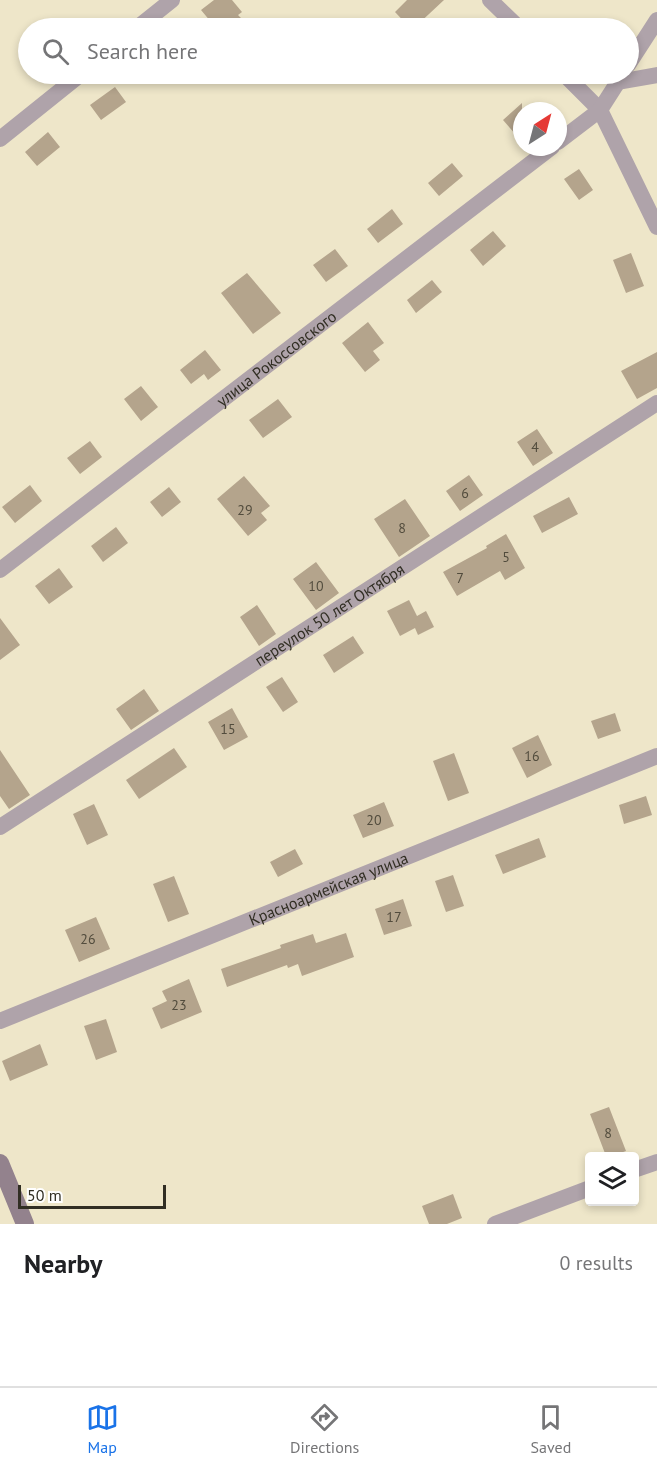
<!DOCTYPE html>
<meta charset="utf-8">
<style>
:root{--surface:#fff;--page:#f6f6f6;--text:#202124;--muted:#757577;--line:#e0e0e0;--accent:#1a73e8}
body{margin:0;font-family:"PT Sans",sans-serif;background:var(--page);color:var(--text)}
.controls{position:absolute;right:18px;bottom:18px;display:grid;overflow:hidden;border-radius:6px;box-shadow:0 3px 9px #0003}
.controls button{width:54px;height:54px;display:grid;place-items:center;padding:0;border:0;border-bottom:2px solid var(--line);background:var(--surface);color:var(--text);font:30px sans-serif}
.compass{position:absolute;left:513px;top:102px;width:54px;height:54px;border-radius:50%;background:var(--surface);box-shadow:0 3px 9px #0003;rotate:36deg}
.scale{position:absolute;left:18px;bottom:15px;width:148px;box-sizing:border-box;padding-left:6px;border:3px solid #312e23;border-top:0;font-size:16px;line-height:21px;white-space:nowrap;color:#312e23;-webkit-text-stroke:4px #fff;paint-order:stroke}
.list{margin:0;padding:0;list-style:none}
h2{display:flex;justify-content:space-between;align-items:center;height:78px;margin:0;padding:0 24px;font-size:26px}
h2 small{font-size:20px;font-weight:400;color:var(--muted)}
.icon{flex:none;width:33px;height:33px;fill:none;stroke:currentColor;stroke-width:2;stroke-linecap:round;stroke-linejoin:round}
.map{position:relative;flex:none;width:657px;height:1224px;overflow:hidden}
.search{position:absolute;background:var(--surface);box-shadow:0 3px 9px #0003;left:18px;right:18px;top:18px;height:66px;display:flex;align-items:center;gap:15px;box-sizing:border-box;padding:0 21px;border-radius:33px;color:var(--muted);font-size:22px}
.sheet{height:162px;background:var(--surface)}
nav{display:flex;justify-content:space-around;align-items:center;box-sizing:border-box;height:84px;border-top:2px solid var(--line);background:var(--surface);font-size:16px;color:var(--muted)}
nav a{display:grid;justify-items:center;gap:3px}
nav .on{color:var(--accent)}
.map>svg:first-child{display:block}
.building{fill:#b4a48c}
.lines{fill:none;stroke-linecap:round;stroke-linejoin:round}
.street{stroke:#afa3aa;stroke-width:16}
.secondary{stroke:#93828d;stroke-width:18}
.labels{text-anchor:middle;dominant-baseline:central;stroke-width:4.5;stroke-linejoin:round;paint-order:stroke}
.number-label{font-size:14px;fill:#524c3d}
.street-label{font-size:16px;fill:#312e23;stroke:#fff}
</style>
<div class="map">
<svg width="657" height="1224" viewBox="0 0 657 1224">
<rect width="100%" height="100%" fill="#eee6c9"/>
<path class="building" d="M 214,0 L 232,0 L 242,12 L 238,15 L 244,21 L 235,28 L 216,28 L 201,10 Z
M 407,0 L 444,0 L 414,28 L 410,28 L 395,12 Z
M 115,87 L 126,102 L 101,120 L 90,105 Z
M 522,103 L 522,142 L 503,120 Z
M 48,132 L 60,147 L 37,166 L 25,152 Z
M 452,163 L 463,176 L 439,196 L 428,183 Z
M 579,169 L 593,190 L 579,200 L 564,179 Z
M 392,209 L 403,224 L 378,243 L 367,229 Z
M 493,231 L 506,246 L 483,266 L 470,250 Z
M 335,249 L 348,266 L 326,282 L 313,265 Z
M 631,253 L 644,286 L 626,293 L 613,260 Z
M 247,273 L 281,313 L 253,334 L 221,293 Z
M 432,280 L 442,292 L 416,313 L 407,300 Z
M 368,322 L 384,343 L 373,351 L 380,360 L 365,372 L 342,343 Z
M 205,350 L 221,370 L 208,380 L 204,374 L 191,384 L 180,370 Z
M 657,352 L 657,388 L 637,399 L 621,371 Z
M 141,386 L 158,407 L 141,421 L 124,399 Z
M 278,399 L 292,417 L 263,438 L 249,420 Z
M 537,429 L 553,453 L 533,466 L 517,442 Z
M 90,441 L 102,457 L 80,474 L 67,458 Z
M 469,475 L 483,495 L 460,511 L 446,491 Z
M 244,476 L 270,506 L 261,513 L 267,520 L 248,536 L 217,499 Z
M 30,485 L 42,501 L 15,523 L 2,507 Z
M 169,487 L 181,502 L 162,517 L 150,502 Z
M 569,497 L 578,514 L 542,533 L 533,516 Z
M 405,499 L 430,536 L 399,557 L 374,519 Z
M 116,527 L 128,543 L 103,562 L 91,546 Z
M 506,534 L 525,568 L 505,580 L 500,571 L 457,596 L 443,572 L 487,548 L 486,546 Z
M 316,562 L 339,593 L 316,610 L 293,579 Z
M 59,568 L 73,587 L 49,604 L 35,586 Z
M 409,600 L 417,616 L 426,611 L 434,627 L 418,635 L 415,628 L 400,636 L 387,611 Z
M 257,605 L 276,634 L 259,646 L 240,617 Z
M 0,618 L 20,645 L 0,660 Z
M 353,636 L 364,653 L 334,673 L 323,655 Z
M 282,677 L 298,702 L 283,712 L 266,687 Z
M 144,689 L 159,711 L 131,730 L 116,709 Z
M 232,708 L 248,737 L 224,750 L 208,722 Z
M 615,713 L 621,731 L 598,739 L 591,721 Z
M 538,735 L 552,765 L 527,778 L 512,748 Z
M 174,748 L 187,767 L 139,799 L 126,780 Z
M 0,750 L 30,795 L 9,809 L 0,796 Z
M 454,753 L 469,793 L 448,801 L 433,761 Z
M 646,796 L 652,815 L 624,824 L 619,805 Z
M 384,802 L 394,826 L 363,838 L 353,815 Z
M 94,804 L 108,835 L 87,845 L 73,814 Z
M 539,838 L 546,857 L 503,874 L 495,855 Z
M 295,849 L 303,864 L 278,877 L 270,862 Z
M 453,875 L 464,906 L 446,912 L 435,881 Z
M 174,876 L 189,914 L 168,922 L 153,884 Z
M 403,899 L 412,926 L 384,935 L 375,909 Z
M 96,917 L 110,949 L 79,962 L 65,930 Z
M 346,933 L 354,957 L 302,976 L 298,964 L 288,968 L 287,965 L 227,987 L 221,969 L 281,948 L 280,945 L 313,934 L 316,943 Z
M 189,979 L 202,1012 L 161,1029 L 152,1008 L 167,1001 L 162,991 Z
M 106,1019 L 117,1052 L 96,1060 L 84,1026 Z
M 40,1044 L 48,1065 L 10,1081 L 2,1061 Z
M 609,1107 L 626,1151 L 612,1156 L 606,1156 L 590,1114 Z
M 453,1194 L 462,1218 L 447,1224 L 429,1224 L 422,1206 Z"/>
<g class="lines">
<g class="street">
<path d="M 490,0 L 519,28"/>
<path d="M 137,28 L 172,0"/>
<path d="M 628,65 L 657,20"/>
<path d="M 564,74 L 600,110 L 657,227"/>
<path d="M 618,82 L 657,75"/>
<path d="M 0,139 L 81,74"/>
<path d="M 558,142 L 600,110 L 623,74"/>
<path id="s1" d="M 0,570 L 552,147"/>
<path id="s2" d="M 0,827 L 657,403"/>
<path id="s3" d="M 0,1021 L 657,756"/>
<path d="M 634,1170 L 657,1162"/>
<path d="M 495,1224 L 590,1188"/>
</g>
<path class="secondary" d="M 0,1163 L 25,1224"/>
</g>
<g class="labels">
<g class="number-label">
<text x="535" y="447">4</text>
<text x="465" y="493">6</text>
<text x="245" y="510">29</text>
<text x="402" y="528">8</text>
<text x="506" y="557">5</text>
<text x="460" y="578">7</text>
<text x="316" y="586">10</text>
<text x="228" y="729">15</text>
<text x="532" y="756">16</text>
<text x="374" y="820">20</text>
<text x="394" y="917">17</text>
<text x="88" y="939">26</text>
<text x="179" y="1005">23</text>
<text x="608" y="1133">8</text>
</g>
<g class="street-label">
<text stroke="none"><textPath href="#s1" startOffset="348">улица Рокоссовского</textPath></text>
<text stroke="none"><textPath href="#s2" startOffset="392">переулок 50 лет Октября</textPath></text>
<text stroke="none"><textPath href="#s3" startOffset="354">Красноармейская улица</textPath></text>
</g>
</g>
</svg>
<div class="controls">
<button><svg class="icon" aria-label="layers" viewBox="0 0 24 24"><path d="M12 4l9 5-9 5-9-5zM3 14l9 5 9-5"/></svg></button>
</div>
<svg class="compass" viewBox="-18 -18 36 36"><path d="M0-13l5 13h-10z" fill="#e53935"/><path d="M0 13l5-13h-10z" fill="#757577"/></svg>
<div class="scale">50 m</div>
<div class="search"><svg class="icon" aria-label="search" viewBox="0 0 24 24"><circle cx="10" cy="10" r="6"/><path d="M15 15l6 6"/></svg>Search here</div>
</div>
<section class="sheet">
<h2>Nearby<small>0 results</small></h2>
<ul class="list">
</ul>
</section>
<nav>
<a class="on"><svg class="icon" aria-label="map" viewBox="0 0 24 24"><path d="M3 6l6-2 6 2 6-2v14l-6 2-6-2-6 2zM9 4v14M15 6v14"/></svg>Map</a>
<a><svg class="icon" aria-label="directions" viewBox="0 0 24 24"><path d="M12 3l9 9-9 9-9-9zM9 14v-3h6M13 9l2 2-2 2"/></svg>Directions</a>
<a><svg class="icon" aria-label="saved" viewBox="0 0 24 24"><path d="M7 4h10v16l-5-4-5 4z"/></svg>Saved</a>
</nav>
